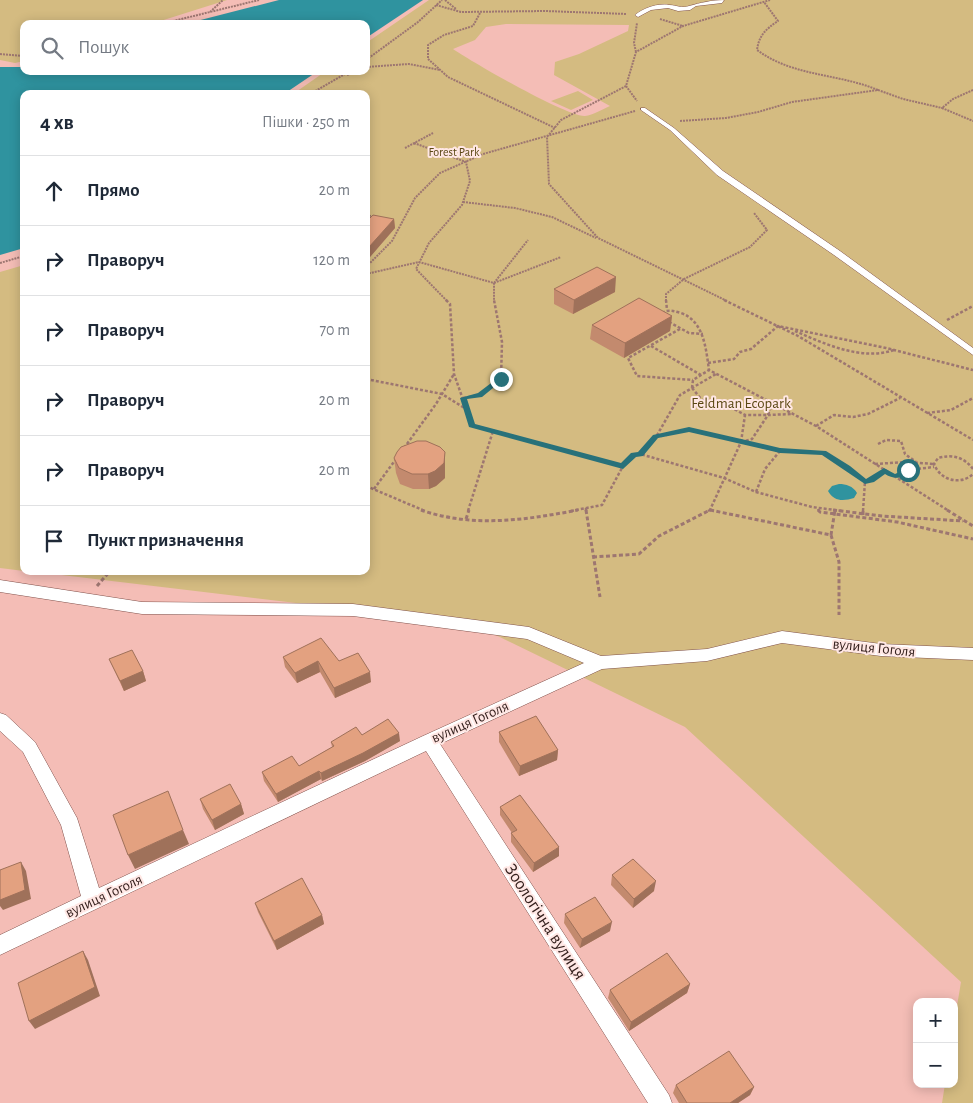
<!DOCTYPE html>
<html lang="uk">
<meta charset="utf-8">
<style>
:root{--surface:#fff;--page:#f6f6f7;--text:#1f2937;--muted:#747a83;--line:#e0e1e3}
body{margin:0;font-family:"Alegreya Sans",sans-serif;background:var(--page);color:var(--text)}
.controls{position:absolute;right:15px;bottom:15px;display:grid;overflow:hidden;border-radius:10px;box-shadow:0 2px 12px #0003}
.controls button{width:45px;height:45px;display:grid;place-items:center;padding:0;border:0;border-bottom:1px solid var(--line);background:var(--surface);color:var(--text);font:25px sans-serif}
.stop{position:absolute;width:15px;height:15px;margin:-11px;border:4px solid #28717a;border-radius:50%;background:#fff}
.stop.end{background:#28717a;border-color:#fff;box-shadow:0 1px 5px #0008}
.list{margin:0;padding:0;list-style:none}
h2{display:flex;justify-content:space-between;align-items:center;height:65px;margin:0;padding:0 20px;font-size:21px}
h2 small{font-size:16px;font-weight:400;color:var(--muted)}
.list li{display:grid;grid-template-columns:32px 1fr auto;gap:15px;align-items:center;box-sizing:border-box;height:70px;padding:0 20px;border-top:1px solid var(--line)}
.list b{display:block;font-size:19px;white-space:nowrap}
.list em{font-size:16px;font-style:normal;color:var(--muted)}
.icon{flex:none;width:28px;height:28px;fill:none;stroke:currentColor;stroke-width:2;stroke-linecap:round;stroke-linejoin:round}
.map{position:relative;flex:none;width:973px;height:1103px;overflow:hidden}
.search{position:absolute;background:var(--surface);box-shadow:0 2px 12px #0003;left:20px;top:20px;width:350px;height:55px;display:flex;align-items:center;gap:12px;box-sizing:border-box;padding:0 18px;border-radius:10px;color:var(--muted);font-size:19px}
.panel{position:absolute;background:var(--surface);box-shadow:0 2px 12px #0003;left:20px;top:90px;width:350px;height:485px;border-radius:10px}
.map>svg:first-child{display:block}
.green{fill:#d4bb81;fill-rule:evenodd}
.water{fill:#2f939f}
.lines{fill:none;stroke-linecap:round;stroke-linejoin:round}
.pedestrian-casing{stroke:#81524c;stroke-width:1}
.minor-casing{stroke:#81524c;stroke-width:1}
.path-far2{stroke:#9d7671;stroke-width:2;stroke-dasharray:2 1;stroke-linecap:butt}
.path-far1{stroke:#9d7671;stroke-width:2.5;stroke-dasharray:3 2;stroke-linecap:butt}
.path{stroke:#9d7671;stroke-width:3;stroke-dasharray:4 2.5;stroke-linecap:butt}
.pedestrian{fill:#fff;fill-rule:evenodd}
.minor{fill:#fff;fill-rule:evenodd}
.wall{fill:#c38a6e}
.shaded-wall{fill:#9f715a}
.building{fill:#e3a180;stroke:#9f715a}
.route{fill:#28717a}
.labels{text-anchor:middle;dominant-baseline:central;stroke-width:4;stroke-linejoin:round;paint-order:stroke}
.far-park-label{font-size:12px;fill:#5b4814;stroke:#ffe7e4}
.park-label{font-size:15px;fill:#5b4814;stroke:#ffe7e4}
.street-label{font-size:15px;fill:#35211e;stroke:#ffe7e4}
.near-street-label{font-size:18px;fill:#35211e;stroke:#ffe7e4}
</style>
<div class="map">
<svg width="973" height="1103" viewBox="0 0 973 1103">
<rect width="100%" height="100%" fill="#f4bdb6"/>
<path class="green" d="M 0,0 L 227,0 L 151,24 L 24,24 L 24,61 L 15,63 L 0,60 Z
M 429,0 L 973,0 L 973,1103 L 942,1103 L 945,1084 L 954,1084 L 954,1024 L 961,982 L 685,727 L 473,624 L 28,571 L 366,571 L 366,94 L 293,94 L 326,71 L 366,71 L 366,43 ZM 506,24 L 629,25 L 628,31 L 579,54 L 555,62 L 554,75 L 610,106 C 603,109 593,115 585,116 C 567,117 472,62 453,49 L 475,40 L 486,27 Z
M 578,91 L 593,100 L 571,110 L 551,101 Z
M 24,265 L 24,571 L 0,568 L 0,272 Z"/>
<path class="water" d="M 279,0 L 423,0 L 366,38 L 366,24 L 185,24 Z
M 0,67 L 24,67 L 24,71 L 318,71 L 284,94 L 24,94 L 24,248 L 0,255 Z
M 839,484 C 846,484 853,486 857,493 L 854,498 C 844,501 834,502 828,491 L 832,486 Z"/>
<g class="lines">
<g class="pedestrian-casing">
<path id="pedestrian" d="M 724,0 L 722,3 L 696,6 L 690,10 L 678,11 L 668,8 L 651,10 L 638,17 L 635,15 C 644,8 657,3 669,5 C 676,5 682,9 689,6 C 700,3 712,0 724,0 Z
M 641,108 L 645,108 L 674,128 L 723,171 L 840,251 L 973,348 L 973,355 L 834,255 L 717,175 L 670,130 L 641,110 Z"/>
</g>
<g class="minor-casing">
<path id="minor" d="M 0,580 L 142,602 L 353,604 L 529,627 L 601,656 L 707,649 L 782,631 L 881,644 L 973,648 L 973,660 L 881,656 L 782,643 L 707,661 L 602,669 L 440,744 L 669,1095 L 672,1103 L 648,1103 L 426,751 L 0,955 L 0,935 L 81,896 L 61,825 L 23,752 L 0,731 L 0,713 L 6,715 L 35,742 L 77,818 L 99,888 L 423,736 L 584,663 L 527,639 L 353,616 L 142,614 L 0,592 Z"/>
</g>
<path class="path-far2" d="M 445,0 L 456,9
M 436,5 L 461,12 L 545,11 L 627,14
M 210,12 L 223,0
M 480,13 L 473,26 L 444,35 L 428,45 L 428,59 L 448,77 L 555,128
M 660,19 L 683,26
M 161,24 L 259,0
M 636,52 L 634,43 L 637,23
M 0,54 L 24,56
M 366,60 L 418,22 L 442,0
M 366,67 L 409,64 L 440,70
M 347,75 L 357,71
M 626,86 L 637,101
M 878,90 L 903,99 L 942,108
M 973,90 L 953,99 L 942,108 L 973,121
M 310,94 L 350,71
M 680,121 L 726,118 L 758,112 L 792,102 L 878,90 C 837,73 794,77 757,50 C 759,35 766,29 778,21 L 764,2
M 414,143 L 466,162 L 470,181 L 462,205 L 429,243 L 416,269 L 447,301
M 405,148 L 433,133
M 463,202 L 515,208 L 552,217 L 596,238
M 366,215 L 375,217
M 0,263 L 24,256
M 366,267 L 392,241 L 415,198 L 440,173 L 483,154 L 635,111
M 366,274 L 419,262 L 494,283 L 494,301
M 494,283 L 561,257
M 494,283 L 528,240
M 666,301 L 666,294 L 684,279 L 750,247 L 767,230 L 754,213
M 727,301 L 598,238 L 549,184 L 547,137 L 561,120 L 626,86 L 636,52 L 683,26 L 770,0"/>
<path class="path-far1" d="M 446,300 L 450,304 L 454,374 L 472,425 L 623,466 L 634,455 L 640,454 L 724,478 L 756,492 L 812,507 L 842,511
M 666,300 L 667,310
M 724,300 L 798,336 L 973,440
M 662,313 C 668,309 674,311 681,313 C 704,321 706,349 709,370 L 816,426 L 949,511
M 947,320 L 973,306
M 669,322 L 689,333 L 703,334
M 680,329 L 628,358 L 637,376 L 693,380
M 795,331 C 825,344 861,361 894,350
M 651,346 L 701,375
M 708,363 L 734,359 L 740,352 L 751,349 L 778,326 L 886,348 L 973,370
M 366,379 L 442,394 L 466,409
M 692,388 L 702,400 L 725,404 L 745,415 L 768,415 L 772,403
M 692,388 L 693,380 L 709,370
M 463,398 L 480,395 L 501,379 L 502,342 L 494,300
M 927,413 L 951,410 L 973,398
M 816,426 L 834,415 L 853,417 L 868,414 L 900,398
M 656,437 L 689,430 L 741,442 L 710,510 L 714,511
M 741,442 L 780,451 L 765,469 L 756,492
M 741,442 L 752,439 L 768,415 L 792,414
M 741,442 L 745,415
M 878,444 L 886,440 L 901,441 L 905,454 L 916,462
M 404,448 L 436,404 L 454,374
M 780,451 L 824,453 L 848,467 L 865,481
M 640,454 L 656,437 L 680,395 L 716,374
M 875,464 L 906,462 L 934,464
M 973,469 C 964,457 952,454 938,458 L 934,464 C 940,480 960,486 973,474
M 895,477 L 907,470 L 934,467
M 366,486 L 425,511
M 374,489 L 396,459
M 586,508 L 586,511
M 818,509 L 819,511
M 468,511 L 493,431
M 571,511 L 602,505 L 623,466
M 708,511 L 710,510
M 863,511 L 865,481 L 871,480 L 885,470"/>
<path class="path" d="M 421,510 C 472,528 526,520 578,510
M 586,510 L 600,597
M 710,510 L 831,535 L 835,510
M 818,510 L 820,512 L 897,522 L 973,539
M 833,510 L 882,516 L 963,521
M 947,510 L 973,526
M 863,515 L 863,510
M 466,519 L 469,510
M 831,535 L 839,562 L 839,615
M 593,557 L 639,554 L 659,536 L 710,510
M 97,586 L 110,571"/>
<use href="#pedestrian" class="pedestrian"/>
<use href="#minor" class="minor"/>
</g>
<path class="wall" d="M 394,219 L 395,228 L 370,257 L 366,256 L 366,222 Z
M 554,289 L 615,292 L 573,314 L 554,304 Z
M 672,316 L 670,331 L 624,358 L 590,339 L 592,325 Z
M 445,452 L 445,478 L 436,486 L 429,489 L 413,489 L 400,484 L 396,473 L 394,458 Z
M 283,657 L 339,661 L 371,682 L 335,698 L 320,672 L 297,683 L 285,667 Z
M 109,659 L 143,671 L 146,681 L 124,691 Z
M 499,732 L 558,750 L 557,760 L 519,776 L 499,742 Z
M 400,741 L 365,761 L 322,781 L 321,779 L 278,802 L 264,781 L 262,772 L 299,766 L 332,747 L 331,742 Z
M 200,799 L 241,804 L 244,814 L 215,830 L 203,809 Z
M 500,807 L 559,856 L 533,872 L 511,842 L 511,833 L 512,833 L 500,815 Z
M 612,875 L 654,891 L 633,908 L 611,885 Z
M 255,903 L 322,915 L 324,924 L 277,950 L 258,912 Z
M 565,914 L 610,931 L 580,948 L 564,923 Z
M 690,984 L 687,993 L 629,1031 L 608,998 L 610,990 Z
M 676,1085 L 754,1087 L 750,1095 L 738,1103 L 679,1103 L 673,1093 Z"/>
<path class="shaded-wall" d="M 394,219 L 395,228 L 370,257 L 369,247 Z
M 616,277 L 615,292 L 573,314 L 574,300 Z
M 672,316 L 670,331 L 624,358 L 625,343 Z
M 445,452 L 445,478 L 436,486 L 429,489 L 428,474 Z
M 318,661 L 320,672 L 297,683 L 295,673 Z
M 143,671 L 146,681 L 124,691 L 120,681 Z
M 370,672 L 371,682 L 335,698 L 334,688 Z
M 399,733 L 400,741 L 365,761 L 322,781 L 321,773 Z
M 558,750 L 557,760 L 519,776 L 520,766 Z
M 319,771 L 321,779 L 278,802 L 276,794 Z
M 241,804 L 244,814 L 215,830 L 212,820 Z
M 183,830 L 189,844 L 135,869 L 128,855 Z
M 559,847 L 559,856 L 533,872 L 534,863 Z
M 21,862 L 26,871 L 31,899 L 3,910 L 0,906 L 0,900 Z
M 656,881 L 654,891 L 633,908 L 634,899 Z
M 322,915 L 324,924 L 277,950 L 274,941 Z
M 612,922 L 610,931 L 580,948 L 582,939 Z
M 83,951 L 88,960 L 100,996 L 35,1029 L 29,1021 Z
M 690,984 L 687,993 L 629,1031 L 631,1022 Z
M 754,1087 L 750,1095 L 738,1103 L 730,1103 Z"/>
<path class="building" d="M 373,215 L 394,219 L 369,247 L 366,247 L 366,222 Z
M 597,267 L 616,277 L 574,300 L 554,289 Z
M 639,298 L 672,316 L 625,343 L 592,325 Z
M 417,441 L 426,441 L 440,447 L 445,452 L 444,463 L 435,471 L 428,474 L 412,474 L 399,468 L 394,458 L 397,452 L 401,447 Z
M 321,638 L 339,661 L 358,653 L 370,672 L 334,688 L 318,661 L 295,673 L 283,657 Z
M 132,650 L 143,671 L 120,681 L 109,659 Z
M 536,716 L 558,750 L 520,766 L 499,732 Z
M 388,719 L 399,733 L 363,753 L 321,773 L 319,771 L 276,794 L 262,772 L 292,756 L 299,766 L 334,746 L 331,742 L 356,727 L 362,735 Z
M 230,784 L 241,804 L 212,820 L 200,799 Z
M 168,791 L 183,830 L 128,855 L 113,815 Z
M 520,795 L 559,847 L 534,863 L 511,833 L 517,830 L 500,807 Z
M 633,859 L 656,881 L 634,899 L 612,875 Z
M 21,862 L 25,890 L 0,900 L 0,870 Z
M 302,878 L 322,915 L 274,941 L 255,903 Z
M 595,897 L 612,922 L 582,939 L 565,914 Z
M 83,951 L 95,987 L 29,1021 L 18,983 Z
M 667,953 L 690,984 L 631,1022 L 610,990 Z
M 729,1051 L 754,1087 L 730,1103 L 687,1103 L 676,1085 Z"/>
<path class="route" d="M 499,377 L 504,379 L 482,397 L 467,399 L 475,424 L 621,463 L 631,453 L 638,452 L 653,435 L 689,427 L 780,448 L 826,451 L 850,466 L 866,479 L 884,468 L 895,474 L 908,468 L 911,470 C 902,479 895,480 885,474 L 874,482 L 865,484 L 822,455 L 780,453 L 689,432 L 658,438 L 643,456 L 636,457 L 623,469 L 469,427 L 460,398 L 478,393 Z"/>
<g class="labels">
<g class="far-park-label">
<text x="454" y="152">Forest Park</text>
</g>
<g class="park-label">
<text x="741" y="403">Feldman Ecopark</text>
</g>
<g class="street-label">
<text transform="translate(874 648) rotate(6)">вулиця Гоголя</text>
<text transform="translate(470 722) rotate(-24)">вулиця Гоголя</text>
<text transform="translate(104 896) rotate(-25)">вулиця Гоголя</text>
</g>
<g class="near-street-label">
<text transform="translate(545 922) rotate(57)">Зоологічна вулиця</text>
</g>
</g>
</svg>
<div class="controls">
<button>+</button>
<button>−</button>
</div>
<div class="stop" style="left:908px;top:470px"></div>
<div class="stop end" style="left:501px;top:379px"></div>
<div class="search"><svg class="icon" aria-label="search" viewBox="0 0 24 24"><circle cx="10" cy="10" r="6"/><path d="M15 15l6 6"/></svg>Пошук</div>
<section class="panel">
<h2>4 хв<small>Пішки · 250 m</small></h2>
<ul class="list">
<li><svg class="icon" aria-label="ahead" viewBox="0 0 24 24"><path d="M12 20V5M6 11l6-6 6 6"/></svg><div><b>Прямо</b></div><em>20 m</em></li>
<li><svg class="icon" aria-label="right" viewBox="0 0 24 24"><path d="M7 20v-9h11M14 6l5 5-5 5"/></svg><div><b>Праворуч</b></div><em>120 m</em></li>
<li><svg class="icon" aria-label="right" viewBox="0 0 24 24"><path d="M7 20v-9h11M14 6l5 5-5 5"/></svg><div><b>Праворуч</b></div><em>70 m</em></li>
<li><svg class="icon" aria-label="right" viewBox="0 0 24 24"><path d="M7 20v-9h11M14 6l5 5-5 5"/></svg><div><b>Праворуч</b></div><em>20 m</em></li>
<li><svg class="icon" aria-label="right" viewBox="0 0 24 24"><path d="M7 20v-9h11M14 6l5 5-5 5"/></svg><div><b>Праворуч</b></div><em>20 m</em></li>
<li><svg class="icon" aria-label="arrive" viewBox="0 0 24 24"><path d="M6 21V4h12l-3 4 3 4H6"/></svg><div><b>Пункт призначення</b></div></li>
</ul>
</section>
</div>
